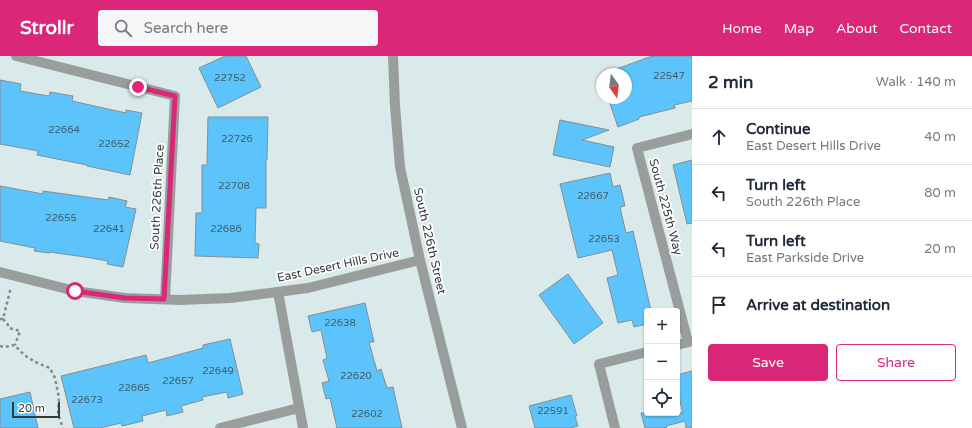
<!DOCTYPE html>
<meta charset="utf-8">
<style>
:root{--surface:#fff;--page:#f6f6f7;--text:#1f2937;--muted:#747a83;--line:#e0e1e3;--accent:#db2777}
body{margin:0;font-family:"Varela Round",sans-serif;background:var(--page);color:var(--text)}
.controls{position:absolute;right:12px;bottom:12px;display:grid;overflow:hidden;border-radius:4px;box-shadow:0 1px 3px #0004}
.controls button{width:36px;height:36px;display:grid;place-items:center;padding:0;border:0;border-bottom:1px solid var(--line);background:var(--surface);color:var(--text);font:20px sans-serif}
.compass{position:absolute;left:596px;top:12px;width:36px;height:36px;border-radius:50%;background:var(--surface);box-shadow:0 1px 3px #0004;rotate:166deg}
.scale{position:absolute;left:12px;bottom:10px;width:48px;box-sizing:border-box;padding-left:4px;border:2px solid #353b3b;border-top:0;font-size:11px;line-height:14px;white-space:nowrap;color:#353b3b;-webkit-text-stroke:3px #fff;paint-order:stroke}
.stop{position:absolute;width:12px;height:12px;margin:-9px;border:3px solid #db2777;border-radius:50%;background:#fff}
.stop.end{background:#db2777;border-color:#fff;box-shadow:0 1px 4px #0008}
.list{margin:0;padding:0;list-style:none}
h2{display:flex;justify-content:space-between;align-items:center;height:52px;margin:0;padding:0 16px;font-size:17px}
h2 small{font-size:13px;font-weight:400;color:var(--muted)}
.list li{display:grid;grid-template-columns:26px 1fr auto;gap:12px;align-items:center;box-sizing:border-box;height:56px;padding:0 16px;border-top:1px solid var(--line)}
.list b{display:block;font-size:15px;white-space:nowrap}
.list p{margin:0;font-size:13px;white-space:nowrap;color:var(--muted)}
.list em{font-size:13px;font-style:normal;color:var(--muted)}
.actions{display:flex;gap:8px;padding:12px 16px}
.actions a{flex:1;padding:9px 0;border:1px solid var(--accent);border-radius:4px;text-align:center;font-size:14px;color:var(--accent)}
.actions .main{background:var(--accent);color:#fff}
.icon{flex:none;width:22px;height:22px;fill:none;stroke:currentColor;stroke-width:2;stroke-linecap:round;stroke-linejoin:round}
.map{position:relative;flex:none;width:692px;height:372px;overflow:hidden}
header{display:flex;align-items:center;gap:24px;box-sizing:border-box;height:56px;padding:0 20px;background:var(--accent);color:#fff}
header strong{font-size:19px}
nav{display:flex;gap:22px;margin-inline-start:auto;font-size:14px}
.search{width:280px;height:36px;background:var(--page);display:flex;align-items:center;gap:10px;box-sizing:border-box;padding:0 14px;border-radius:4px;color:var(--muted);font-size:15px}
main{display:flex}
aside{flex:1;background:var(--surface)}
.map>svg:first-child{display:block}
.building{fill:#5cc4fa;stroke:#838f95}
.lines{fill:none;stroke-linecap:round;stroke-linejoin:round}
.path{stroke:#808a8a;stroke-width:2.5;stroke-dasharray:3 3;stroke-linecap:butt}
.minor{stroke:#999e9c;stroke-width:10}
.route{stroke:#db2777;stroke-width:5}
.labels{text-anchor:middle;dominant-baseline:central;stroke-width:3.5;stroke-linejoin:round;paint-order:stroke}
.number-label{font-size:10px;fill:#3f5d6b}
.street-label{font-size:12px;fill:#353b3b;stroke:#fff}
</style>
<header>
<strong>Strollr</strong>
<div class="search"><svg class="icon" aria-label="search" viewBox="0 0 24 24"><circle cx="10" cy="10" r="6"/><path d="M15 15l6 6"/></svg>Search here</div>
<nav><a>Home</a><a>Map</a><a>About</a><a>Contact</a></nav>
</header>
<main>
<div class="map">
<svg width="692" height="372" viewBox="0 0 692 372">
<rect width="100%" height="100%" fill="#dae9ea"/>
<path class="building" d="M 225,0 L 246,0 L 261,31 L 218,52 L 199,12 Z
M 652,0 L 692,0 L 692,45 L 674,49 L 675,52 L 639,61 L 639,63 L 618,71 L 608,42 L 626,42 L 626,18 L 603,18 Z
M 0,24 L 21,28 L 20,35 L 49,40 L 50,36 L 73,40 L 72,45 L 126,57 L 126,54 L 142,57 L 130,119 L 87,110 L 87,109 L 37,99 L 38,95 L 0,88 Z
M 208,61 L 268,61 L 267,104 L 266,104 L 266,152 L 256,152 L 255,187 L 259,188 L 258,202 L 195,200 L 196,157 L 202,157 L 202,109 L 207,109 Z
M 560,64 L 609,74 L 582,84 L 614,91 L 610,111 L 553,99 Z
M 692,104 L 692,167 L 687,168 L 673,109 Z
M 610,117 L 613,131 L 620,129 L 625,150 L 620,151 L 626,177 L 633,175 L 651,255 L 647,255 L 647,268 L 634,271 L 632,264 L 618,267 L 607,222 L 618,219 L 612,194 L 578,202 L 560,128 Z
M 0,130 L 43,138 L 43,135 L 108,144 L 109,141 L 127,145 L 125,151 L 136,153 L 123,211 L 107,208 L 108,205 L 85,201 L 49,196 L 49,197 L 34,195 L 35,192 L 0,185 Z
M 568,218 L 603,267 L 574,288 L 539,239 Z
M 365,247 L 374,286 L 369,286 L 377,315 L 381,313 L 387,332 L 393,331 L 402,372 L 337,372 L 330,342 L 326,343 L 322,327 L 329,325 L 323,304 L 327,302 L 321,274 L 312,276 L 308,260 Z
M 230,283 L 243,338 L 228,342 L 227,336 L 202,341 L 203,344 L 181,350 L 183,356 L 167,360 L 166,354 L 142,360 L 143,365 L 122,370 L 121,367 L 100,372 L 74,372 L 61,320 L 146,299 L 148,307 L 203,292 L 203,289 Z
M 692,315 L 692,372 L 686,372 L 685,365 L 666,370 L 667,372 L 645,372 L 641,357 L 683,357 L 677,333 L 677,319 Z
M 30,336 L 38,372 L 0,372 L 0,343 Z
M 571,339 L 577,360 L 575,360 L 578,370 L 571,372 L 535,372 L 529,350 Z"/>
<g class="lines">
<path class="path" d="M 0,263 L 3,263 L 11,231
M 3,263 L 7,267 L 9,272 L 20,275 L 15,289
M 0,290 L 4,291 L 15,289 C 24,301 36,307 50,312 L 55,322 L 59,342 L 58,358 L 63,372"/>
<path class="minor" d="M 16,0 L 175,40 L 165,243
M 393,0 L 395,50 L 400,111 L 420,204 L 462,372
M 0,216 L 75,235 L 125,242 L 180,244 L 230,242 L 308,232 L 420,204
M 278,236 L 303,372
M 688,286 L 637,92 L 692,78
M 677,289 L 692,285
M 220,372 L 299,352
M 615,372 L 599,308 L 647,296"/>
</g>
<g class="lines">
<path class="route" d="M 75,235 L 125,242 L 164,243 L 175,40 L 138,31"/>
</g>
<g class="labels">
<g class="number-label">
<text x="669" y="20">22547</text>
<text x="230" y="22">22752</text>
<text x="64" y="74">22664</text>
<text x="237" y="83">22726</text>
<text x="114" y="88">22652</text>
<text x="234" y="130">22708</text>
<text x="593" y="140">22667</text>
<text x="61" y="162">22655</text>
<text x="109" y="173">22641</text>
<text x="226" y="173">22686</text>
<text x="604" y="183">22653</text>
<text x="340" y="267">22638</text>
<text x="218" y="315">22649</text>
<text x="356" y="320">22620</text>
<text x="178" y="325">22657</text>
<text x="134" y="332">22665</text>
<text x="87" y="344">22673</text>
<text x="553" y="355">22591</text>
<text x="367" y="358">22602</text>
</g>
<g class="street-label">
<text transform="translate(157 141) rotate(-87)">South 226th Place</text>
<text transform="translate(666 151) rotate(75)">South 225th Way</text>
<text transform="translate(430 185) rotate(77)">South 226th Street</text>
<text transform="translate(338 209) rotate(-12)">East Desert Hills Drive</text>
</g>
</g>
</svg>
<div class="controls">
<button>+</button>
<button>−</button>
<button><svg class="icon" aria-label="locate" viewBox="0 0 24 24"><circle cx="12" cy="12" r="6"/><path d="M12 2v4M12 18v4M2 12h4M18 12h4"/></svg></button>
</div>
<svg class="compass" viewBox="-18 -18 36 36"><path d="M0-13l5 13h-10z" fill="#e53935"/><path d="M0 13l5-13h-10z" fill="#747a83"/></svg>
<div class="scale">20 m</div>
<div class="stop" style="left:75px;top:235px"></div>
<div class="stop end" style="left:138px;top:31px"></div>
</div>
<aside>
<h2>2 min<small>Walk · 140 m</small></h2>
<ul class="list">
<li><svg class="icon" aria-label="ahead" viewBox="0 0 24 24"><path d="M12 20V5M6 11l6-6 6 6"/></svg><div><b>Continue</b><p>East Desert Hills Drive</p></div><em>40 m</em></li>
<li><svg class="icon" aria-label="left" viewBox="0 0 24 24"><path d="M17 20v-9H6M10 6l-5 5 5 5"/></svg><div><b>Turn left</b><p>South 226th Place</p></div><em>80 m</em></li>
<li><svg class="icon" aria-label="left" viewBox="0 0 24 24"><path d="M17 20v-9H6M10 6l-5 5 5 5"/></svg><div><b>Turn left</b><p>East Parkside Drive</p></div><em>20 m</em></li>
<li><svg class="icon" aria-label="arrive" viewBox="0 0 24 24"><path d="M6 21V4h12l-3 4 3 4H6"/></svg><div><b>Arrive at destination</b></div></li>
</ul>
<div class="actions"><a class="main">Save</a><a>Share</a></div>
</aside>
</main>
